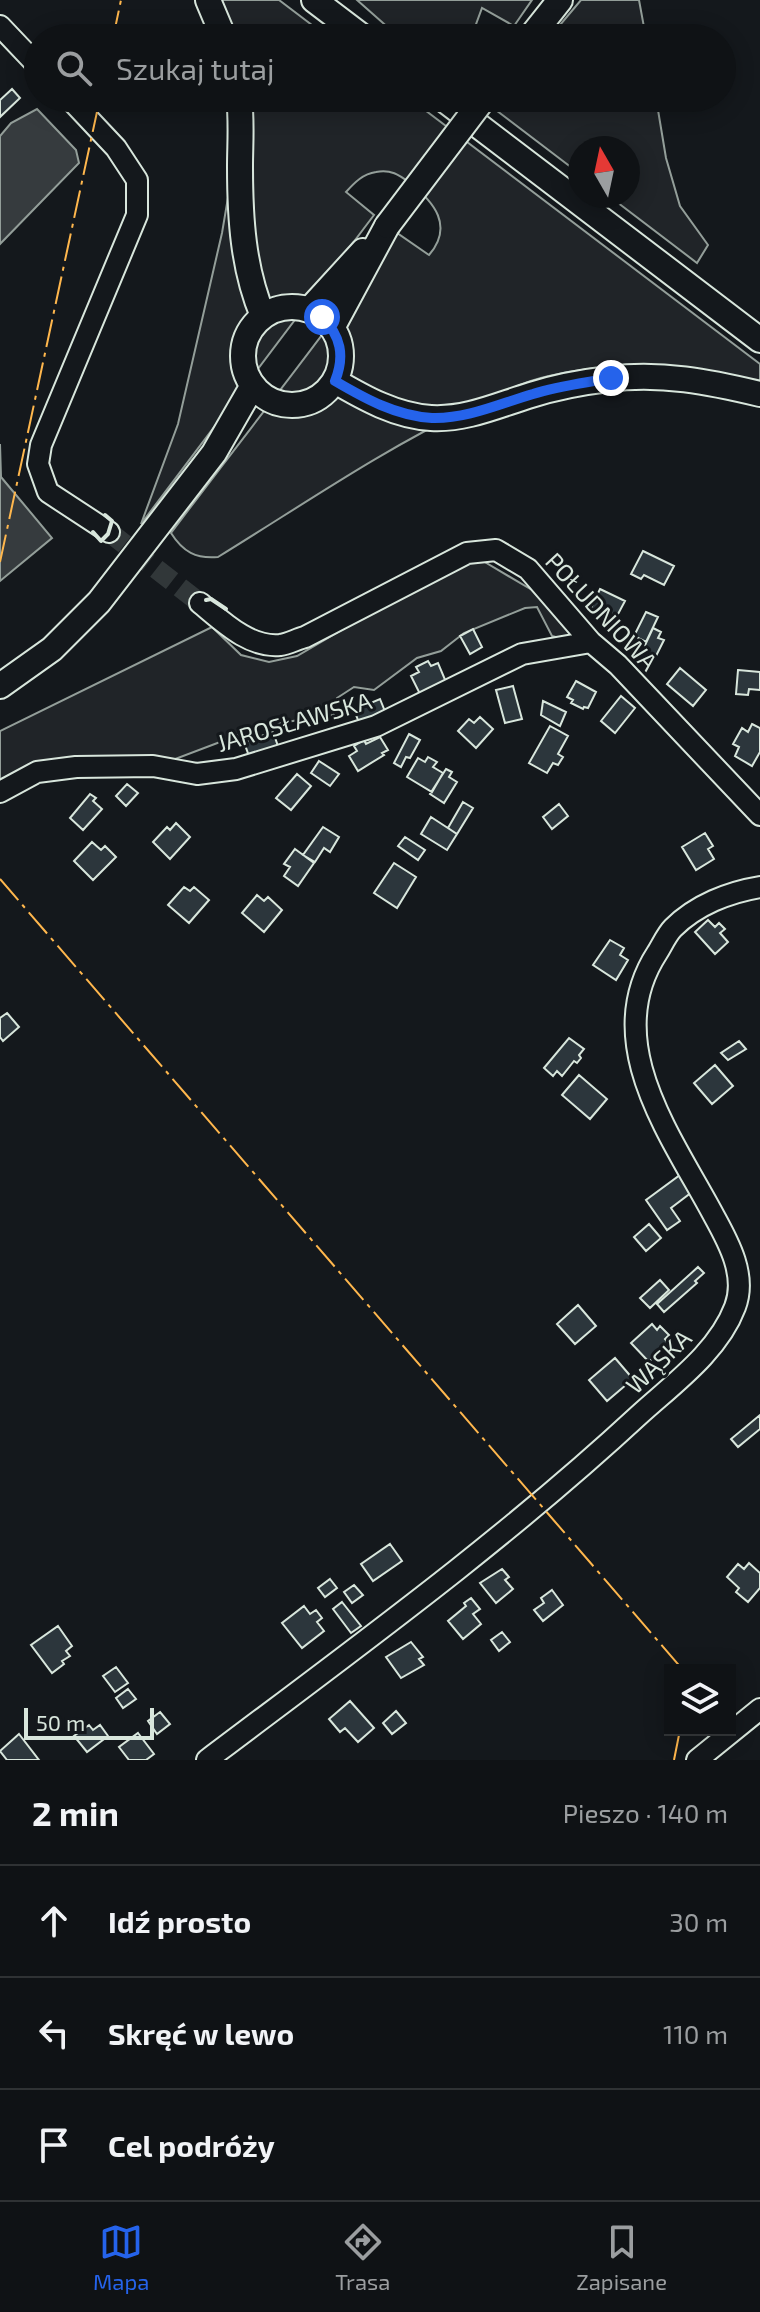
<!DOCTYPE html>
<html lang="pl">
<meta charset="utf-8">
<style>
:root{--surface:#0f1215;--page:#1d2022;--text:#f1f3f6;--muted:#9b9ea0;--line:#2f3234;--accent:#2563eb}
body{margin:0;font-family:"Exo 2",sans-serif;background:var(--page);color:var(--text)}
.controls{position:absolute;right:24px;bottom:24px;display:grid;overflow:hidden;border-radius:0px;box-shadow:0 4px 20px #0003}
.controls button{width:72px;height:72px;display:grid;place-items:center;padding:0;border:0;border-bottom:2px solid var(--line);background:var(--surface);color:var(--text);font:40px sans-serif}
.compass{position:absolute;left:568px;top:136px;width:72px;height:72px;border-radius:50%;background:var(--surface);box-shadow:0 4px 20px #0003;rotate:351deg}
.scale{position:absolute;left:24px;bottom:20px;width:130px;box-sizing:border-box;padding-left:8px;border:4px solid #d8e6dc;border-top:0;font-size:22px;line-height:28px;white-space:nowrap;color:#d8e6dc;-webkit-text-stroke:6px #14181c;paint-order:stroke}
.stop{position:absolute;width:24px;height:24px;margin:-18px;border:6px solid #2563eb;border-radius:50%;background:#fff}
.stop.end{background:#2563eb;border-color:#fff;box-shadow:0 2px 8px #0008}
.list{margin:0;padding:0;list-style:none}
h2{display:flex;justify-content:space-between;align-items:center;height:104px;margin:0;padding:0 32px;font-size:34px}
h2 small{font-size:26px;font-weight:400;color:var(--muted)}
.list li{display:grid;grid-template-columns:52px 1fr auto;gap:24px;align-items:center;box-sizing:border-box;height:112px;padding:0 32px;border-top:2px solid var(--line)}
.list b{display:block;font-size:30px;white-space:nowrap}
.list em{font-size:26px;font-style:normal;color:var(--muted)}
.icon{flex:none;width:44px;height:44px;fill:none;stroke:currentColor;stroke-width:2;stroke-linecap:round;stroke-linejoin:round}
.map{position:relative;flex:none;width:760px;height:1760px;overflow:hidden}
.search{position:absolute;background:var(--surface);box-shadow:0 4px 20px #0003;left:24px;right:24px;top:24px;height:88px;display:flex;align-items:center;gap:20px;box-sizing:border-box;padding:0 28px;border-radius:44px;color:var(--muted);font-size:30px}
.sheet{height:440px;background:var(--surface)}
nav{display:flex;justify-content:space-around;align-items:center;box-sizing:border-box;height:112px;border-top:2px solid var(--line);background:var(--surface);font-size:22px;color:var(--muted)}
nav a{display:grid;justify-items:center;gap:4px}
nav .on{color:var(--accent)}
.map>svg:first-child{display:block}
.green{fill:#202428;stroke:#939e99;stroke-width:2}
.water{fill:#363b3e;stroke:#939e99;stroke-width:2}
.building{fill:#2c363c;stroke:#d8e6dc;stroke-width:2}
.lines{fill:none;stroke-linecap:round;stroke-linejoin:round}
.minor-tunnel{stroke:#313739;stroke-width:20;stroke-dasharray:20 10;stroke-linecap:butt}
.minor-casing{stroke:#d8e6dc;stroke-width:24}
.major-casing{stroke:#d8e6dc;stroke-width:28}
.minor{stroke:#14181c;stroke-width:20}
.major{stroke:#14181c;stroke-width:24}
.major-bridge-casing{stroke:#d8e6dc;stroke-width:28;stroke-linecap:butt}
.major-bridge{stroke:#14181c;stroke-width:24}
.wall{stroke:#d8e6dc;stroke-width:4}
.power{stroke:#ffb74d;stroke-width:2;stroke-dasharray:28 6 4 6;stroke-linecap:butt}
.route{stroke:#2563eb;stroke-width:10}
.labels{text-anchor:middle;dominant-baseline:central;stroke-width:6;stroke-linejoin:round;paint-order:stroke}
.street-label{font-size:24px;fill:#d8e6dc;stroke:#14181c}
</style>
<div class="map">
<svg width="760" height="1760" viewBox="0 0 760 1760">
<rect width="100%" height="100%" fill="#14181c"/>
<path class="green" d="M 205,0 L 279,0 L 329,38 L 218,38 Z
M 357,0 L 532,0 L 514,26 L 482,8 L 475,27 L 475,38 L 400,38 Z
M 581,0 L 639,0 L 646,38 L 549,38 Z
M 229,98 L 409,98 L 760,364 L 760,382 C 691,365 619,359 549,376 C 521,382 495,396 470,408 C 382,450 301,506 218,557 C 196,559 183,552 171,533 C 246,433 324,336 397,233 L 429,255 C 454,226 434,202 410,183 C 399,175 391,169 376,172 C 363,174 355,182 346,192 L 374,215 L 141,524 L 178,424 L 222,233 L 231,180 Z
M 480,98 L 656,98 L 666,158 L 680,206 L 708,245 L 697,263 L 609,196 L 628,196 L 628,148 L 580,148 L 580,174 Z
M 478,558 L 532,590 L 573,634 L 563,639 L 552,636 L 537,607 L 525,608 L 464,633 L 441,651 L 417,658 L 374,690 L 354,687 L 337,698 L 334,715 L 265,725 L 170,761 L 34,767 L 0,780 L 0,731 L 212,627 L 241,655 L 269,662 L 297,656 L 439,573 Z"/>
<path class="water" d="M 37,109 L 76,150 L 79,163 L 0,244 L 0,136 L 11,123 Z
M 0,444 L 1,477 L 52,538 L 0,581 Z"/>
<path class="building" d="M 12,89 L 20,98 L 0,117 L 0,100 Z
M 643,551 L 674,566 L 664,585 L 644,575 L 641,579 L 631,574 Z
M 600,589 L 625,601 L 617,616 L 613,614 L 610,620 L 590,610 Z
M 646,612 L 658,617 L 646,642 L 634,636 Z
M 653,628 L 661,632 L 658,638 L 664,640 L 652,664 L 639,658 Z
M 473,629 L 482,647 L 470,654 L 460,636 Z
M 428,661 L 431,666 L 438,663 L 446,682 L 420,694 L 411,676 L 419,672 L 416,667 Z
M 680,668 L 706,690 L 693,706 L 667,684 Z
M 738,670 L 760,672 L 760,690 L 749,689 L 748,695 L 736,694 Z
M 576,681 L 596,692 L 588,708 L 584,707 L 583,709 L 571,703 L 573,700 L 567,697 Z
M 513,686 L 522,719 L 505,723 L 496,690 Z
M 621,696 L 635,708 L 615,733 L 601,721 Z
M 380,699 L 386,714 L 360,725 L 354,710 Z
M 543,701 L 566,712 L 560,726 L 541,715 Z
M 480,717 L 493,729 L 476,748 L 458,731 L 469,719 L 474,723 Z
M 752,724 L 760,728 L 760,752 L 752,766 L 735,756 L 739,747 L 733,744 L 742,728 L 748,732 Z
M 550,726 L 568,736 L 558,754 L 563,757 L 558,765 L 553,763 L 547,773 L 529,763 Z
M 273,732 L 279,749 L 250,759 L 244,742 Z
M 409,734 L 420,740 L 410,758 L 406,757 L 401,767 L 394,763 Z
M 380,737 L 388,750 L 382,753 L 384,755 L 358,771 L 349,756 L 357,751 L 354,746 L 364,740 L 366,744 Z
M 428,757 L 437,762 L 433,767 L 443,773 L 432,792 L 407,777 L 418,758 L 425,762 Z
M 319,761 L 339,774 L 330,786 L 311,773 Z
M 446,769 L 452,772 L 449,777 L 457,782 L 444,803 L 430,794 Z
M 297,774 L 311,786 L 291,810 L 276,798 Z
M 127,784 L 138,793 L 126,806 L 116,796 Z
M 90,794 L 96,798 L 93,801 L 102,809 L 83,830 L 70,818 Z
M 463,802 L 473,808 L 457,834 L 448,828 Z
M 559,804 L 568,816 L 552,829 L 543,817 Z
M 431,817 L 457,834 L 447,850 L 421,834 Z
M 176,823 L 190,837 L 170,859 L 153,842 L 167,827 L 170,830 Z
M 323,827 L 339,837 L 330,852 L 324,848 L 315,862 L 303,855 Z
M 705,833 L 713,846 L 708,849 L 714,859 L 696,870 L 682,847 Z
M 405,837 L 425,850 L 418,860 L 398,846 Z
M 92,842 L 101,850 L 105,846 L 116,857 L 93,880 L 74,861 Z
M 295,849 L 314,863 L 298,886 L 284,876 L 290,867 L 284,864 Z
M 394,863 L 416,877 L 397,908 L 374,893 Z
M 184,887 L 190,891 L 194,887 L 209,900 L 189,923 L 168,905 Z
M 257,895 L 264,901 L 268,897 L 282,910 L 264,932 L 242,913 Z
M 708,920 L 715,927 L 719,923 L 725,929 L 720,933 L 728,942 L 715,954 L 695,932 Z
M 610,940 L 624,948 L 620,955 L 628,960 L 616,980 L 593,965 Z
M 7,1013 L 19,1027 L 3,1041 L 0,1037 L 0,1018 Z
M 569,1038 L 584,1049 L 579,1055 L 581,1058 L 577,1063 L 574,1061 L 562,1076 L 557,1071 L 553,1076 L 544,1068 Z
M 739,1041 L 746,1049 L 728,1060 L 721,1053 Z
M 715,1065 L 733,1086 L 712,1104 L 694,1083 Z
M 579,1075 L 607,1099 L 590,1119 L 562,1095 Z
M 680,1175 L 692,1192 L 671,1208 L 680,1221 L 667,1230 L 646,1200 Z
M 649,1224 L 661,1238 L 646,1251 L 634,1237 Z
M 698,1267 L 704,1273 L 695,1281 L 697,1283 L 664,1312 L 657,1304 Z
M 660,1280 L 669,1290 L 650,1308 L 640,1298 Z
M 578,1305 L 596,1326 L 575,1344 L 557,1324 Z
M 652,1324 L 657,1330 L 660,1326 L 669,1335 L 665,1339 L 671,1346 L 667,1350 L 665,1347 L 649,1362 L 631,1343 Z
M 615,1358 L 633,1379 L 607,1401 L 589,1380 Z
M 760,1415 L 760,1429 L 738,1447 L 731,1439 Z
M 390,1544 L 402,1561 L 373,1581 L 361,1564 Z
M 749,1563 L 760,1573 L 760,1588 L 748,1602 L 736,1592 L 739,1588 L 727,1577 L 738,1564 L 744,1569 Z
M 502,1569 L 509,1577 L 505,1580 L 513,1589 L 496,1603 L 480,1583 Z
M 330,1579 L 337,1588 L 325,1597 L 318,1588 Z
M 354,1585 L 363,1595 L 352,1603 L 344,1592 Z
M 552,1590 L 563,1605 L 543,1621 L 534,1610 L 544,1603 L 541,1598 Z
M 471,1598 L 480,1609 L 473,1614 L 481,1624 L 463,1639 L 448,1621 L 466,1606 L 464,1603 Z
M 342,1602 L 361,1626 L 351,1633 L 333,1609 Z
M 304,1606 L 310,1614 L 316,1610 L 322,1618 L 317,1622 L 324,1631 L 302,1648 L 282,1623 Z
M 58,1626 L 72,1646 L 66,1651 L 70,1656 L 62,1661 L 64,1664 L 52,1673 L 31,1645 Z
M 502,1632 L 510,1642 L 499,1651 L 491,1640 Z
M 411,1642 L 423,1657 L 419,1659 L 424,1665 L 401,1678 L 386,1657 Z
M 116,1667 L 128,1683 L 115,1692 L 103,1676 Z
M 128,1689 L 136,1699 L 123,1708 L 116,1698 Z
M 350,1701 L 374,1728 L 358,1742 L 345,1728 L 340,1732 L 329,1719 Z
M 396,1711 L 406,1723 L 392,1734 L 383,1723 Z
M 160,1712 L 170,1724 L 157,1734 L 148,1721 Z
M 89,1725 L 93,1730 L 100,1725 L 108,1736 L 87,1752 L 74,1736 Z
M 138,1733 L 154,1754 L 146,1760 L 129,1760 L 119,1747 Z
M 19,1734 L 39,1760 L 7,1760 L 0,1751 Z"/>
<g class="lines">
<path class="minor-tunnel" d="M 109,532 L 200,603"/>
<g class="minor-casing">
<path id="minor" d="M 0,26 L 38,66
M 69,98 L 116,148 L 137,180 L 137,215 L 41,445 L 38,464 L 48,492 L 109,532
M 200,603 C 222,621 249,648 280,645 C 288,644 297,639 305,637 L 467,553 L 496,550 L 528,569 L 591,642 L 618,665 L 760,815
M 0,792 L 37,772 L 76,767 L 153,766 L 197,774 L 236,769 L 376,726 L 522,654 L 591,642
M 207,1760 C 354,1649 503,1541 639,1415 C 673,1384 718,1352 735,1307 C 747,1276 729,1243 714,1216 C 672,1137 599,1042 657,953 C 662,945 667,934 673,928 C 696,905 729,892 760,887
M 697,1760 L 760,1709"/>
</g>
<g class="major-casing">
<path id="major" d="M 208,0 L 224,38
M 314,0 L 364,38
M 530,38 L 560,0
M 239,98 C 242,121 240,144 240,167 C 240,218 243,269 263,316
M 442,98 L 760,340
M243 356a49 49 0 1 1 98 0a49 49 0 1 1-98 0Z
M 309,310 L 363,251
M 332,328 L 387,226
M 335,381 C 364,398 396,416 431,418 C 466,420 498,405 531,395 C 556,387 583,382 609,379 C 660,372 710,382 760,394
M 0,686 L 52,649 L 99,602 L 214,453 L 252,387"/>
</g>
<use href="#minor" class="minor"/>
<use href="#major" class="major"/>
<g class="major-bridge-casing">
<path id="major-bridge" d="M 387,226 L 484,98"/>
</g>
<use href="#major-bridge" class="major-bridge"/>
<path class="wall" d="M 93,532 L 101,541 L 108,534 L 112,521 L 105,515
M 206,600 L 211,599 L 226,609"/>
<path class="power" d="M 113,38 L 121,0
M 0,562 L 100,98
M 0,879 L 683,1670
M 674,1760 L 680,1730"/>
</g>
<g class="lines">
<path class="route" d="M 322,317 C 341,336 345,356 335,381 C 364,398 396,416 432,418 C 467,419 499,404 533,394 C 558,386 585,383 611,378"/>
</g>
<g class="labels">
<g class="street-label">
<text transform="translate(602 611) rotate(47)">POŁUDNIOWA</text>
<text transform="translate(294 721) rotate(-16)">JAROSŁAWSKA</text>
<text transform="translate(658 1361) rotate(-44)">WĄSKA</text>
</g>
</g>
</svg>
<div class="controls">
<button><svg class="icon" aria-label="layers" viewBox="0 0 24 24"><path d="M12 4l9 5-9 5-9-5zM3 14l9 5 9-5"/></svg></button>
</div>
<svg class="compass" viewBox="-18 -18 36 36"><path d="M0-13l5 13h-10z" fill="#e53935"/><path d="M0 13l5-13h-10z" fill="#9b9ea0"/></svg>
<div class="scale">50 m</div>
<div class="stop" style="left:322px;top:317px"></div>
<div class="stop end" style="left:611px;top:378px"></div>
<div class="search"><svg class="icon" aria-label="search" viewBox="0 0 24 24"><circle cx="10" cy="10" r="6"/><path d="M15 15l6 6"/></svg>Szukaj tutaj</div>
</div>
<section class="sheet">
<h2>2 min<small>Pieszo · 140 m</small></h2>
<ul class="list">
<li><svg class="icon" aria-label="ahead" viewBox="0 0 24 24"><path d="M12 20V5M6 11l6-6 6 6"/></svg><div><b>Idź prosto</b></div><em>30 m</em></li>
<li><svg class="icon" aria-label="left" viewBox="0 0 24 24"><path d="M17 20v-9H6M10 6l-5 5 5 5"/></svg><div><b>Skręć w lewo</b></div><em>110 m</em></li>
<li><svg class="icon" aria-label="arrive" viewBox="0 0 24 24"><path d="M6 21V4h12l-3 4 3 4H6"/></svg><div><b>Cel podróży</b></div></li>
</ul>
</section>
<nav>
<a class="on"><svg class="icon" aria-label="map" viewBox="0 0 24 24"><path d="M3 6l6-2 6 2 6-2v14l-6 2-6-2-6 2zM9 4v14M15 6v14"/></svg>Mapa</a>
<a><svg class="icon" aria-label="directions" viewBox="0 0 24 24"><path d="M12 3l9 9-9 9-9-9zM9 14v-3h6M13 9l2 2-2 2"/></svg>Trasa</a>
<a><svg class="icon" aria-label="saved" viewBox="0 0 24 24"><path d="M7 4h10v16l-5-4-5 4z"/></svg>Zapisane</a>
</nav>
